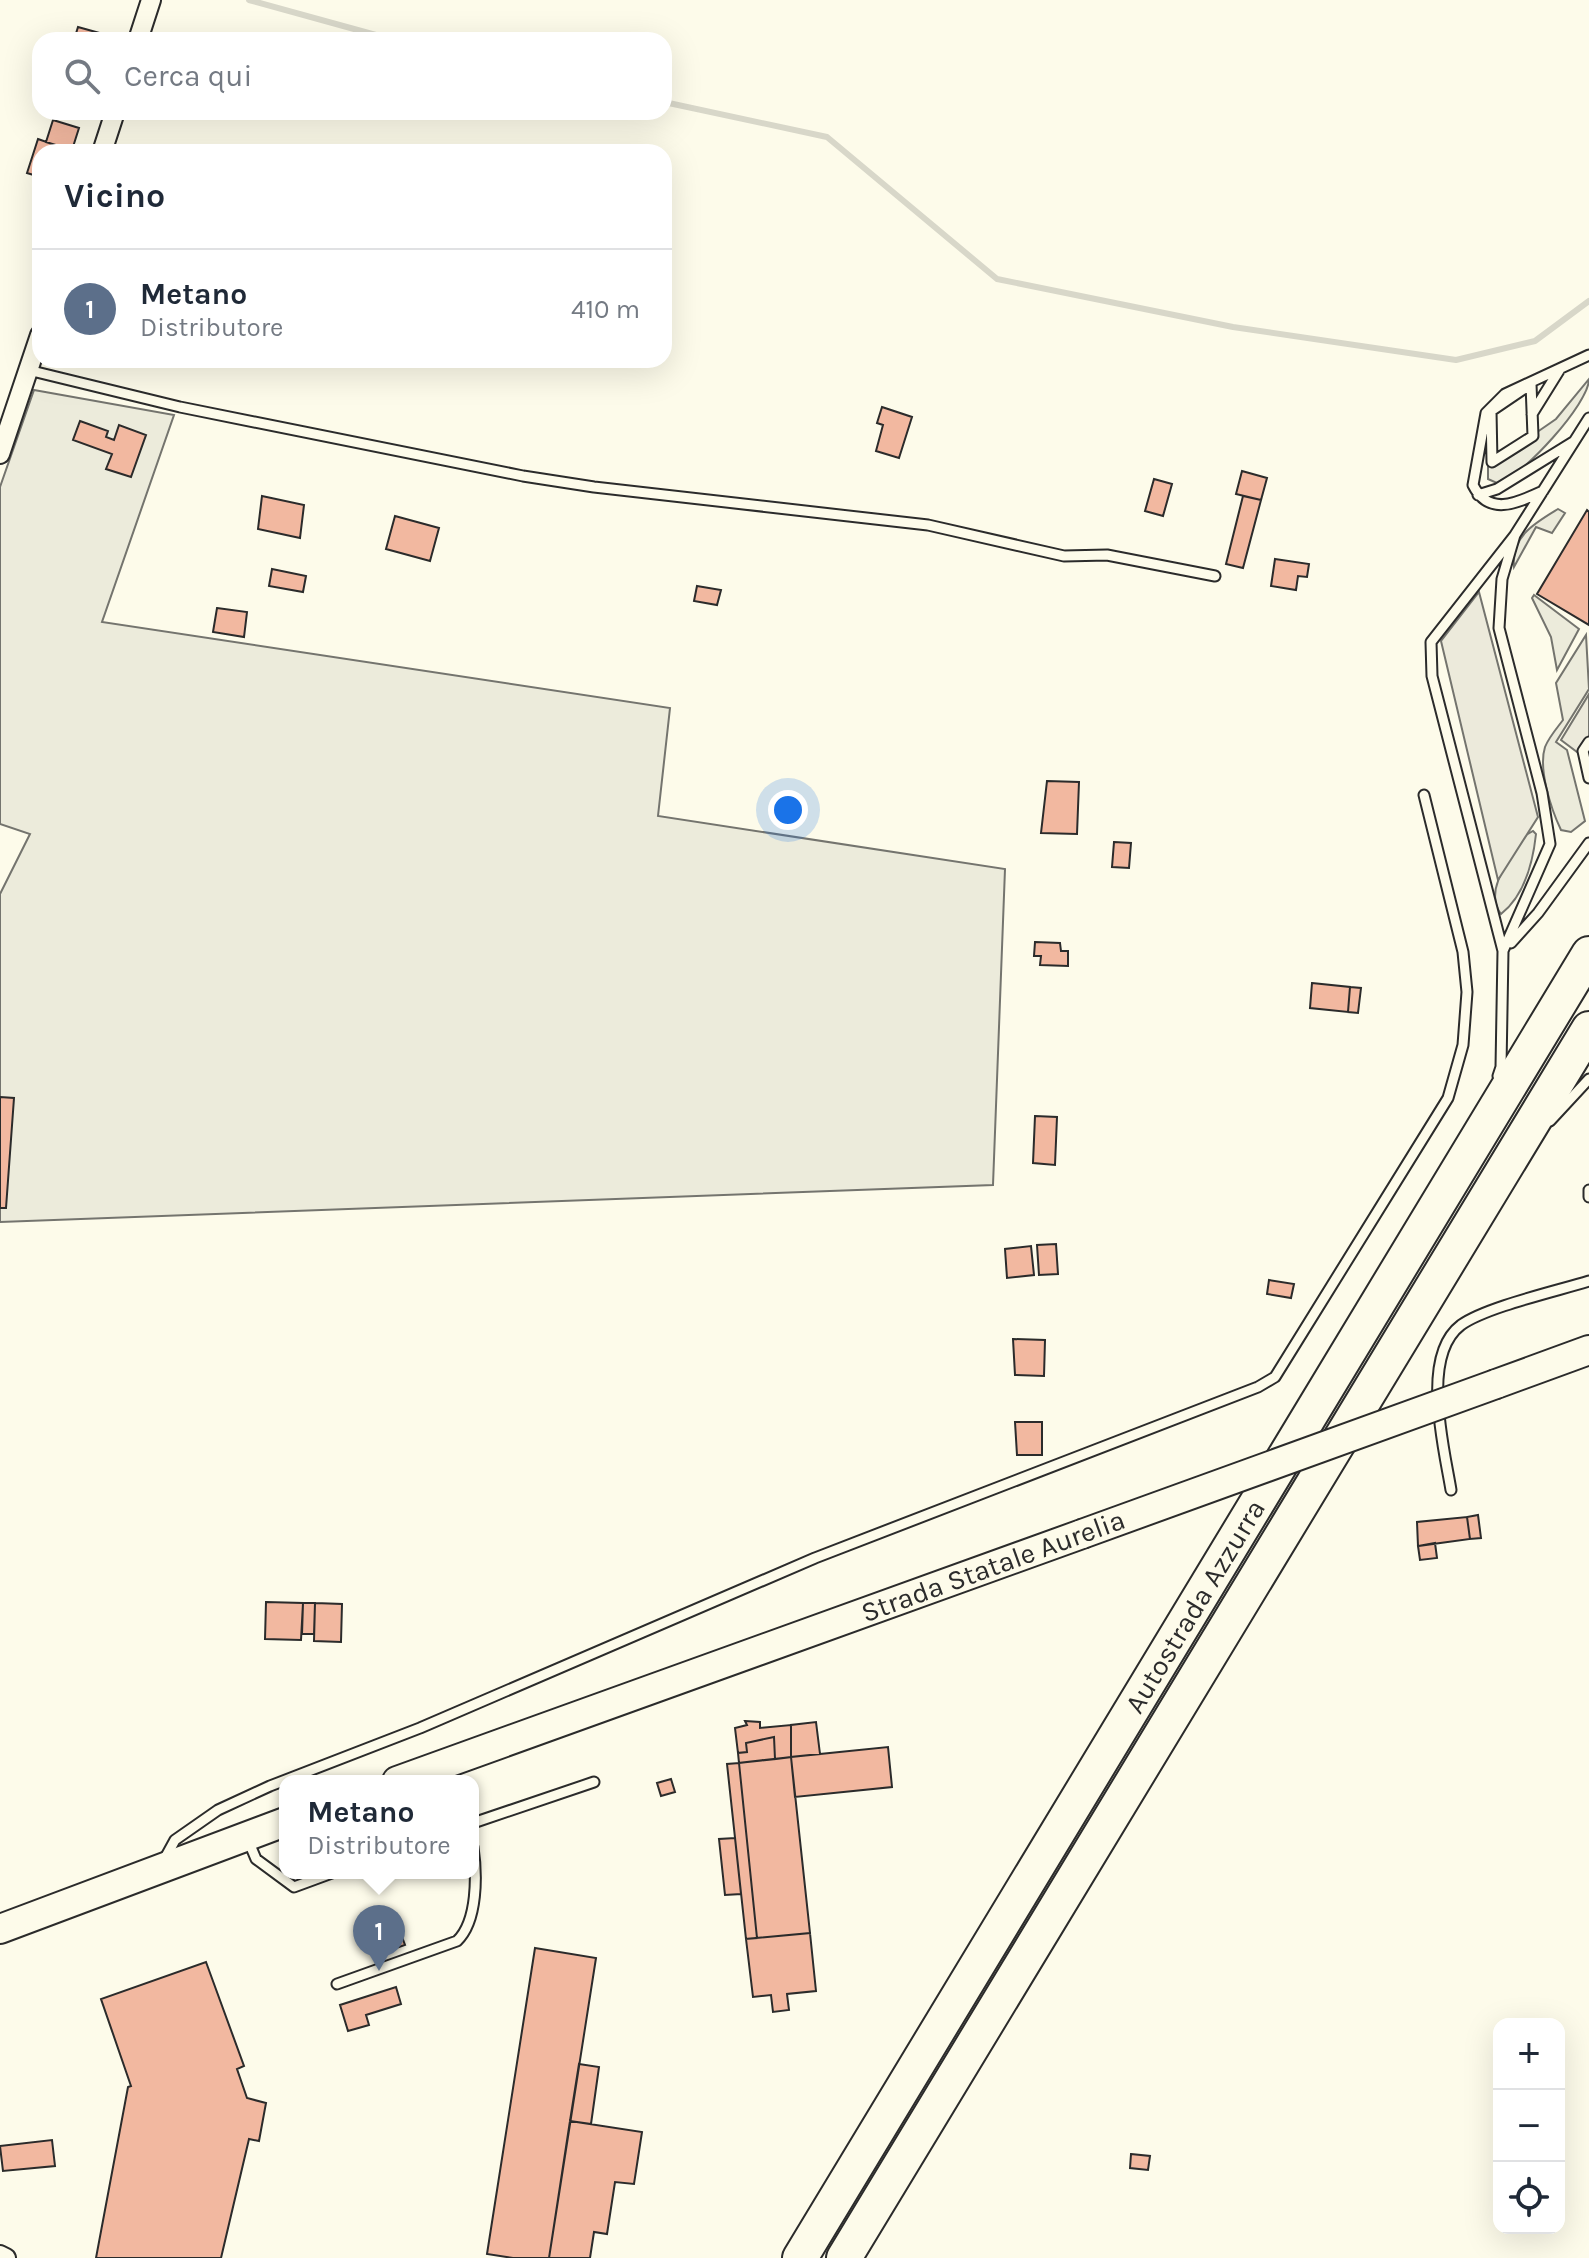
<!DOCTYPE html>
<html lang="it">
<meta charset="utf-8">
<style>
:root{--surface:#fff;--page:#f2f2f3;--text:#1f2937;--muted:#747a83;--line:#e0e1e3;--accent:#c62828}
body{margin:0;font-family:Karla,sans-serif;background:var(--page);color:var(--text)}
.controls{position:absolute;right:24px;bottom:24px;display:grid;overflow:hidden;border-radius:16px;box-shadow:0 8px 32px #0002}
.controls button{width:72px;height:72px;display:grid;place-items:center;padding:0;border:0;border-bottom:2px solid var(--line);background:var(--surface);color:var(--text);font:40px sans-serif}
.you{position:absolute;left:788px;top:810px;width:28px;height:28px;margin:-20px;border:6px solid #fff;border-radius:50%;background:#1a73e8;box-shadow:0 0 0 12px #1a73e833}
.badge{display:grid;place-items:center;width:52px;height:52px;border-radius:50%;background:var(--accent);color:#fff;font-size:26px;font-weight:700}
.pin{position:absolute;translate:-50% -66px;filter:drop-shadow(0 2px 4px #0008)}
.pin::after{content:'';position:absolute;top:42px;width:28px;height:24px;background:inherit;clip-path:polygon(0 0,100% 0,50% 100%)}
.popup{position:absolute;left:279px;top:1775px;width:200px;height:104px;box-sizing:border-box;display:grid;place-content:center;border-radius:16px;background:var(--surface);filter:drop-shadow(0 2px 6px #0005);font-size:26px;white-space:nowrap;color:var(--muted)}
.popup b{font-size:30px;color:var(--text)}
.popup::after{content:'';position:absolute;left:50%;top:100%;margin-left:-16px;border:16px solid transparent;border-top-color:var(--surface)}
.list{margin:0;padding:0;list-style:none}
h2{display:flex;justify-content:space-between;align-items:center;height:104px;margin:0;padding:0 32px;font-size:34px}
h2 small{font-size:26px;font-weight:400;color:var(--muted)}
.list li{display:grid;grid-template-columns:52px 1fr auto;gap:24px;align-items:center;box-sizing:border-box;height:120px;padding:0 32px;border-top:2px solid var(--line)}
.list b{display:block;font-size:30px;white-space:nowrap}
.list p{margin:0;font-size:26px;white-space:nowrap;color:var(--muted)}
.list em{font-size:26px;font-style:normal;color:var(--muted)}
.icon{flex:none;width:44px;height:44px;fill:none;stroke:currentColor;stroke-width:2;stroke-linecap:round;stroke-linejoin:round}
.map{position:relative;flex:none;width:1589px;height:2258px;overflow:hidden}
.search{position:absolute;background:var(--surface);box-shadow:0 8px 32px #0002;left:32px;top:32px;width:640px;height:88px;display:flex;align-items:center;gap:20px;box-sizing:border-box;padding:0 28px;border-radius:24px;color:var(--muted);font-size:30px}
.panel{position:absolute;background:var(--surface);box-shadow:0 8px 32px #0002;left:32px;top:144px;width:640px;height:224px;border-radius:24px}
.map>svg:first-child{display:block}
.green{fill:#ecebdb;stroke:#74746e;stroke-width:2}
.parking{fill:#eceadb;stroke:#74746e;stroke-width:2}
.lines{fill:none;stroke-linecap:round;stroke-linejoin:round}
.stream{stroke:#d8d7c9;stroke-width:6}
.building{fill:#f2b8a0;stroke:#2b2b2b;stroke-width:2}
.lane-casing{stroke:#2b2b2b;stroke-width:13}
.street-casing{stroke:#2b2b2b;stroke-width:22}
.primary-casing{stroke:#2b2b2b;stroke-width:32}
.highway-casing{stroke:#2b2b2b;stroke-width:38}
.lane{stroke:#fdfbea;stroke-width:9}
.street{stroke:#fdfbea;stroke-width:18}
.primary{stroke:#fdfbea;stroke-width:28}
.highway{stroke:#fdfbea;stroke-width:34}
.primary-bridge-casing{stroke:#2b2b2b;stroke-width:32;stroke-linecap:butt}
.primary-bridge{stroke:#fdfbea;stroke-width:28}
.labels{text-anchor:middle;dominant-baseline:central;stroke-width:6;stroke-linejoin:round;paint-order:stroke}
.street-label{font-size:28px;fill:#2b2b2b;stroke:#fdfbea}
</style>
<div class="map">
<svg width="1589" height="2258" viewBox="0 0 1589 2258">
<rect width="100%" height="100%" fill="#fdfbea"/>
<path class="green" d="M 1589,379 C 1589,404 1523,475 1499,484 L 1488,479 L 1488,466 L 1556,419 Z
M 34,390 L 174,415 L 102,622 L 670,708 L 658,816 L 1005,869 L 993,1185 L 0,1222 L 0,894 L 30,834 L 0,824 L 0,487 Z
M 1558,509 L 1565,513 L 1552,533 L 1536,527 L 1514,567 C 1511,536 1535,523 1558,509 Z
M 1534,595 L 1579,629 L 1557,670 L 1551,637 L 1532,598 Z
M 1586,635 L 1589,689 L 1556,742 L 1567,750 L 1585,821 L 1571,832 L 1561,830 C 1551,809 1538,769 1545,747 C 1549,737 1557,728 1563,720 L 1556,683 Z
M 1533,831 L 1536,834 C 1533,862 1524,896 1501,914 C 1482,889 1513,856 1526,835 Z"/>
<path class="parking" d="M 1479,592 L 1538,817 L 1498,880 L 1441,641 Z
M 1589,694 L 1589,761 L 1561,740 Z"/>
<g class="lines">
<path class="stream" d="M 249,0 L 394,40
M 664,102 L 827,137 L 997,279 L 1233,327 L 1456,360 L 1535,341 L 1589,301"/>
</g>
<path class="building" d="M 78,27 L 103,34 L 101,40 L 74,40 Z
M 53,120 L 79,128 L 72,150 L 46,142 Z
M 38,139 L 61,147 L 59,152 L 40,152 L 40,177 L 27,173 Z
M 882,407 L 912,417 L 899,458 L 876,451 L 883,425 L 877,423 Z
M 80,421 L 108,431 L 106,437 L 114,440 L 119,425 L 146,435 L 131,477 L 106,469 L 112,454 L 73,440 Z
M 1242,471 L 1267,478 L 1261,500 L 1236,494 Z
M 1154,479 L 1172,484 L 1163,516 L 1145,511 Z
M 262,496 L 304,505 L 300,538 L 258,529 Z
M 1243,496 L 1261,500 L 1243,568 L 1226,564 Z
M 1587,510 L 1589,512 L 1589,625 L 1537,594 Z
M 395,516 L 439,528 L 430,561 L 386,549 Z
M 1275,559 L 1309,564 L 1307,577 L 1298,576 L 1296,590 L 1271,586 Z
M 272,569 L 306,576 L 303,592 L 269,586 Z
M 697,586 L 721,590 L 717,605 L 694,601 Z
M 217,608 L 247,612 L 244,637 L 213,632 Z
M 1047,781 L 1079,782 L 1077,834 L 1041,833 Z
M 1114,842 L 1131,843 L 1129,868 L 1112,867 Z
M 1035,942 L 1060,943 L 1061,951 L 1068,951 L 1068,966 L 1040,965 L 1041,956 L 1034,956 Z
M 1312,983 L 1350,987 L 1348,1012 L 1310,1008 Z
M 1350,987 L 1361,988 L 1358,1013 L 1348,1012 Z
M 0,1097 L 14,1098 L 6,1208 L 0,1208 Z
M 1035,1116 L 1057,1117 L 1055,1165 L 1033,1163 Z
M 1056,1244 L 1058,1274 L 1039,1275 L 1037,1245 Z
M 1031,1246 L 1034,1275 L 1007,1278 L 1005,1249 Z
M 1269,1280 L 1294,1284 L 1291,1298 L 1267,1294 Z
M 1013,1339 L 1045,1340 L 1044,1376 L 1015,1375 Z
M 1015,1422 L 1042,1422 L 1042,1455 L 1017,1455 Z
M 1478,1515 L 1481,1538 L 1470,1539 L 1467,1517 Z
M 1467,1517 L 1470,1539 L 1418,1546 L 1417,1522 Z
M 1435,1543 L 1437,1558 L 1420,1560 L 1418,1546 Z
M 266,1602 L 303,1603 L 301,1640 L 265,1639 Z
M 303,1603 L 315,1603 L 314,1634 L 302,1634 Z
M 315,1603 L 342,1604 L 341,1642 L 314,1641 Z
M 745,1721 L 760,1722 L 760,1728 L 791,1725 L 791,1757 L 775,1759 L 774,1737 L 746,1743 L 747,1752 L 738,1753 L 735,1728 L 747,1725 Z
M 816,1722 L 820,1754 L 791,1757 L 791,1725 Z
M 774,1737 L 775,1759 L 739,1763 L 738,1753 L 747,1752 L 746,1743 Z
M 888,1747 L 892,1787 L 795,1797 L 791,1757 Z
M 791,1757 L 810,1933 L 757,1938 L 739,1763 Z
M 739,1763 L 757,1938 L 746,1939 L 727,1764 Z
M 671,1779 L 675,1792 L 661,1796 L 657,1783 Z
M 735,1838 L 741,1894 L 725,1895 L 719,1839 Z
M 395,1918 L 405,1945 L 388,1951 L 379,1923 Z
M 810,1933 L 816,1991 L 787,1994 L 789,2010 L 773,2012 L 771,1995 L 753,1997 L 746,1939 Z
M 535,1948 L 596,1958 L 549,2258 L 513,2258 L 487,2254 Z
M 206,1962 L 244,2066 L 237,2069 L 247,2098 L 266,2103 L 259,2141 L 249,2139 L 221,2258 L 96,2258 L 128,2087 L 131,2086 L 101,1999 Z
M 396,1987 L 401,2004 L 366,2015 L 369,2025 L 348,2031 L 340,2005 Z
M 579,2064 L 599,2067 L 591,2124 L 570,2121 Z
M 570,2121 L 642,2132 L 634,2184 L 615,2182 L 607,2234 L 594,2232 L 590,2258 L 549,2258 Z
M 52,2140 L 55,2166 L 3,2171 L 0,2146 Z
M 1131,2154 L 1150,2156 L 1148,2170 L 1130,2168 Z"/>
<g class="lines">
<g class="lane-casing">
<path id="lane" d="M 28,370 L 180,407 L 523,476 L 594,487 L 928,525 L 1064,556 L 1107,555 L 1215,576
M 1531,384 L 1533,436 L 1492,462 L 1491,411 Z
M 1532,414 L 1560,369
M 1543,491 C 1517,503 1489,517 1473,485 L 1486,413 L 1505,394 L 1589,355
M 1478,495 L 1497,489 L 1573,442
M 1589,742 L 1583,751 L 1589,778
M 1511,943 L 1538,913 L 1589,843
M 1503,951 L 1550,844 L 1542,793 L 1499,628 L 1502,579 L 1515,535 L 1589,418
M 1498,1076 L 1501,1067 L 1503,951 L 1432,676 L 1431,642 L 1515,535
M 1550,1121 L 1589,1079
M 1589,1190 L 1589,1197
M 1451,1490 C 1444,1447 1420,1356 1461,1325 C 1486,1307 1557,1291 1589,1281
M 473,1823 L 594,1782
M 248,1840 L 256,1859 L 294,1887 L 332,1873
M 164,1860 L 175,1840 L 218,1810 L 270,1786 L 420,1728 L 815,1558 L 1258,1387 L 1275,1377 L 1448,1098 L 1463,1045 L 1467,992 L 1463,952 L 1424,795
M 337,1984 L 457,1941 C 478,1921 477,1874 473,1847"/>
</g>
<g class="street-casing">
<path id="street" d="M 138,40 L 151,0
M 102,152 L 115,112
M 0,454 L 40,335
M 0,2255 L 6,2258"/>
</g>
<g class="primary-casing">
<path id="primary" d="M 1496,1384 L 1589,1350
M 397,1781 L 1082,1534
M 0,1929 L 285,1822"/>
</g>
<g class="highway-casing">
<g id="highway">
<path id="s1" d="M 800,2258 L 1589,954"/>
<path d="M 844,2258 L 1589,1029"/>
</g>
</g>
<use href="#lane" class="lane"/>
<use href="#street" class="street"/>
<use href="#primary" class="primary"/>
<use href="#highway" class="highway"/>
<g class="primary-bridge-casing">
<path id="primary-bridge" d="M 1082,1534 L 1496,1384"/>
</g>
<use href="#primary-bridge" class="primary-bridge"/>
</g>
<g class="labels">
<g class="street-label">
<text transform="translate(993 1566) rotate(-20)">Strada Statale Aurelia</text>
<text stroke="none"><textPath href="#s1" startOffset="762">Autostrada Azzurra</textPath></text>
</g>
</g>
</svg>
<div class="controls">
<button>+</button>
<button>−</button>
<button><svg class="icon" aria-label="locate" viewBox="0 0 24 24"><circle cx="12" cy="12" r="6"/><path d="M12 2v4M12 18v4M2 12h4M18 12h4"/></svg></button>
</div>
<div class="you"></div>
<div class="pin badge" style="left:379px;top:1971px;background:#5c6f8a">1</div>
<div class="popup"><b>Metano</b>Distributore</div>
<div class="search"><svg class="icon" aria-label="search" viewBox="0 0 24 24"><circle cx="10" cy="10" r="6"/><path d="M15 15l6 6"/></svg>Cerca qui</div>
<section class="panel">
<h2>Vicino<small></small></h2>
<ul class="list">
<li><span class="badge" style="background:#5c6f8a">1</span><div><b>Metano</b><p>Distributore</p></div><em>410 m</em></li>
</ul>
</section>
</div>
